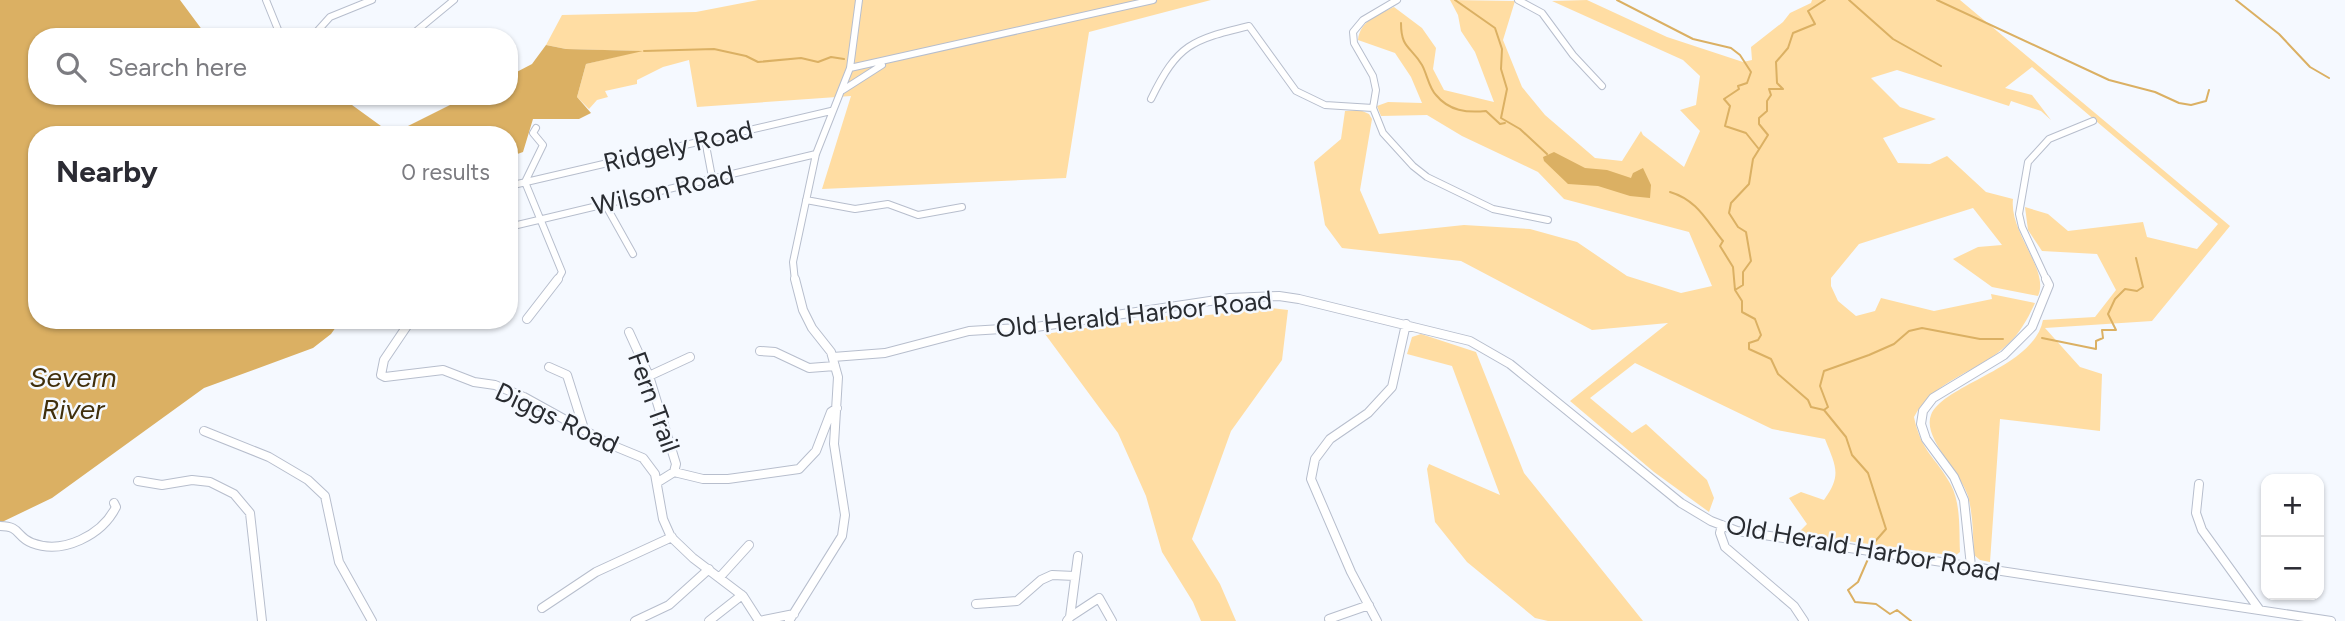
<!DOCTYPE html>
<meta charset="utf-8">
<style>
:root{--surface:#fff;--page:#f2f2f3;--text:#2b2b33;--muted:#7c7c81;--line:#e1e1e2}
body{margin:0;font-family:Figtree,sans-serif;background:var(--page);color:var(--text)}
.controls{position:absolute;right:21px;bottom:21px;display:grid;overflow:hidden;border-radius:14px;box-shadow:0 2px 5px #0004}
.controls button{width:63px;height:63px;display:grid;place-items:center;padding:0;border:0;border-bottom:2px solid var(--line);background:var(--surface);color:var(--text);font:35px sans-serif}
.list{margin:0;padding:0;list-style:none}
h2{display:flex;justify-content:space-between;align-items:center;height:91px;margin:0;padding:0 28px;font-size:30px}
h2 small{font-size:23px;font-weight:400;color:var(--muted)}
.icon{flex:none;width:38px;height:38px;fill:none;stroke:currentColor;stroke-width:2;stroke-linecap:round;stroke-linejoin:round}
.map{position:relative;flex:none;width:2345px;height:621px;overflow:hidden}
.search{position:absolute;background:var(--surface);box-shadow:0 2px 5px #0004;left:28px;top:28px;width:490px;height:77px;display:flex;align-items:center;gap:18px;box-sizing:border-box;padding:0 24px;border-radius:28px;color:var(--muted);font-size:26px}
.panel{position:absolute;background:var(--surface);box-shadow:0 2px 5px #0004;left:28px;top:126px;width:490px;height:203px;border-radius:28px}
.map>svg:first-child{display:block}
.green{fill:#ffdda3}
.water{fill:#dbb063}
.lines{fill:none;stroke-linecap:round;stroke-linejoin:round}
.stream{stroke:#dbb063;stroke-width:2}
.minor-far1-casing{stroke:#b7becd;stroke-width:8}
.minor-casing{stroke:#b7becd;stroke-width:10}
.minor-far1{stroke:#fff;stroke-width:6}
.minor{stroke:#fff;stroke-width:8}
.labels{text-anchor:middle;dominant-baseline:central;stroke-width:5;stroke-linejoin:round;paint-order:stroke}
.street-label{font-size:26px;fill:#292c31;stroke:#f5f9ff}
.water-label{font-size:28px;font-style:italic;fill:#402f0c;stroke:#f5f9ff}
</style>
<div class="map">
<svg width="2345" height="621" viewBox="0 0 2345 621">
<rect width="100%" height="100%" fill="#f5f9ff"/>
<path class="green" d="M 758,0 L 1211,0 L 1089,32 L 1066,178 L 822,189 L 851,96 L 697,107 L 689,60 L 663,67 L 637,80 L 637,84 L 605,91 L 608,97 L 597,100 L 589,109 L 577,97 L 586,64 L 639,51 L 566,49 L 546,45 L 562,15 L 696,12 Z
M 1450,0 L 1515,1 L 1503,40 L 1522,87 L 1545,115 L 1595,158 L 1622,161 L 1641,131 L 1643,135 L 1684,167 L 1700,131 L 1680,110 L 1696,105 L 1700,76 L 1683,60 L 1552,1 L 1587,0 L 1667,37 L 1743,62 L 1752,60 L 1751,47 L 1783,22 L 1790,13 L 1811,3 L 1812,0 L 1960,0 L 2230,226 L 2152,321 L 2045,328 L 2080,367 L 2102,374 L 2100,431 L 2000,419 L 1990,562 L 1980,560 L 1974,555 C 1973,535 1973,514 1968,496 C 1961,472 1922,438 1931,415 C 1944,384 2034,368 2043,320 L 2095,317 L 2116,290 L 2097,254 L 2042,251 L 2028,230 L 2025,207 L 2048,214 L 2068,231 L 2143,222 L 2147,237 L 2197,249 L 2218,224 L 2032,67 L 2005,88 L 2032,95 L 2051,120 L 2041,111 L 2011,101 L 2009,106 L 1897,70 L 1871,78 L 1900,107 L 1936,119 L 1883,138 L 1898,163 L 1930,164 L 1947,156 L 1986,192 L 2013,199 C 2009,233 2050,270 2038,296 L 1992,287 L 1953,259 L 1978,247 L 2002,245 L 1973,208 L 1859,244 L 1831,278 L 1831,286 L 1838,301 L 1856,316 L 1875,311 L 1881,298 L 1934,311 L 1992,299 L 1991,294 L 2035,303 C 2028,318 2020,333 2008,344 C 1979,372 1933,380 1914,417 C 1921,452 1936,457 1951,485 C 1961,504 1959,531 1960,552 L 1955,556 L 1797,534 L 1807,524 L 1789,498 L 1801,492 L 1824,500 C 1842,475 1836,467 1825,439 L 1772,429 L 1635,363 L 1590,398 L 1632,433 L 1646,424 L 1707,480 L 1714,498 L 1709,512 L 1654,472 L 1570,401 L 1668,323 L 1592,330 L 1461,261 L 1342,248 L 1325,225 L 1314,162 L 1341,139 L 1345,111 L 1360,110 L 1369,114 L 1372,119 L 1360,190 L 1379,234 L 1464,225 L 1530,229 L 1577,242 L 1627,276 L 1681,293 L 1712,286 L 1689,232 L 1564,199 L 1538,172 L 1462,136 L 1427,115 L 1381,116 L 1377,106 L 1388,102 L 1422,103 L 1411,77 L 1395,53 L 1358,40 C 1360,21 1378,14 1394,7 L 1422,28 L 1436,48 L 1433,69 L 1444,90 L 1494,102 L 1475,52 L 1461,31 L 1458,15 Z
M 1271,308 L 1288,310 L 1282,360 L 1231,431 L 1192,539 L 1220,584 L 1236,621 L 1201,621 L 1193,602 L 1162,552 L 1146,496 L 1118,433 L 1045,334 L 1188,313 L 1190,317 Z
M 1421,334 L 1476,352 L 1524,473 L 1643,621 L 1548,621 L 1535,618 L 1467,562 L 1435,522 L 1427,469 L 1429,464 L 1500,495 L 1452,366 L 1407,354 L 1412,337 Z"/>
<path class="water" d="M 0,0 L 180,0 L 203,31 L 201,37 L 37,37 L 37,96 L 341,97 L 392,134 L 468,96 L 509,96 L 509,76 L 532,64 L 546,45 L 566,49 L 643,51 L 586,64 L 577,97 L 591,113 L 579,119 L 533,119 L 523,152 L 509,157 L 509,135 L 37,135 L 37,320 L 341,320 L 331,334 L 313,348 L 204,388 L 52,498 L 0,523 Z
M 1554,152 L 1585,168 L 1607,170 L 1631,178 L 1633,173 L 1643,168 L 1651,185 L 1650,198 L 1630,196 L 1598,186 L 1568,184 L 1544,161 L 1543,157 Z"/>
<g class="lines">
<path class="stream" d="M 1455,0 L 1495,28 L 1502,49 L 1501,69 L 1507,89 L 1501,118 L 1520,129 L 1547,154
M 1617,0 L 1693,39 L 1731,48 L 1740,55 L 1751,72 L 1747,83 L 1738,86 L 1739,89 L 1724,99 L 1730,106 L 1725,126 L 1746,133 L 1758,148
M 1825,0 L 1808,11 L 1815,24 L 1793,33 L 1788,48 L 1776,62 L 1777,83 L 1783,89 L 1769,89 L 1771,95 L 1767,101 L 1767,111 L 1759,118 L 1759,124 L 1768,135 L 1753,159 L 1749,184 L 1731,203 L 1729,213 L 1738,227 L 1746,232 L 1751,261 L 1743,272 L 1743,285 L 1735,290 L 1742,301 L 1742,312 L 1755,319 L 1761,335 L 1758,340 L 1749,343 L 1749,349 L 1771,359 L 1778,374 L 1808,400 L 1811,407 L 1824,410 L 1846,437 L 1852,455 L 1868,473 L 1886,529 L 1872,545
M 1849,0 L 1893,39 L 1941,66
M 1937,0 L 2109,80 L 2155,92 L 2179,103 L 2191,105 L 2206,101 L 2209,90
M 2236,0 L 2279,34 L 2310,67 L 2329,78
M 1401,23 C 1401,49 1411,46 1422,65 C 1427,74 1429,88 1436,95 C 1449,111 1467,113 1486,111 L 1500,124 L 1505,123
M 644,51 L 714,49 L 746,56 L 758,62 L 801,58 L 818,62 L 831,57 L 844,59
M 1670,192 C 1697,200 1706,220 1723,241 L 1720,246 L 1733,267 L 1735,290
M 2042,338 L 2096,349 L 2096,341 L 2103,338 L 2102,330 L 2116,330 L 2108,314 L 2115,299 L 2125,289 L 2137,291 L 2143,287 L 2136,258
M 1824,410 L 1828,407 L 1820,386 L 1824,371 L 1869,355 L 1894,344 L 1909,331 L 1922,328 L 1980,339 L 2003,339
M 1868,559 L 1858,582 L 1848,590 L 1855,602 L 1876,604 L 1890,614 L 1897,610 L 1911,621"/>
<g class="minor-far1-casing">
<path id="minor-far1" d="M 266,0 L 281,37
M 1397,0 L 1363,20 L 1353,32 L 1354,43 L 1373,76 L 1376,90 L 1373,108 L 1383,133 L 1413,166 L 1427,177 L 1493,209 L 1548,220
M 1518,0 L 1542,13 L 1573,55 L 1602,86
M 312,37 L 330,17 L 372,0
M 409,37 L 454,0
M 850,68 L 1153,0
M 843,90 L 882,65
M 400,96 L 412,101 L 421,96
M 1151,99 C 1178,44 1191,40 1249,26 L 1296,91 L 1325,105 L 1373,108
M 705,140 L 712,177
M 525,182 L 562,272 L 557,281
M 525,182 L 543,145 L 533,133 L 536,128
M 509,186 L 831,111
M 806,200 L 855,209 L 888,204 L 918,215 L 962,207
M 605,204 L 633,254
M 509,227 L 816,154
M 795,281 L 793,262 L 816,154 L 850,68 L 859,0
M 2047,281 L 2022,227 L 2019,214 L 2028,162 L 2049,139 L 2093,121"/>
</g>
<g class="minor-casing">
<path id="minor" d="M 527,319 L 558,279
M 411,320 L 384,360 L 381,375 L 385,377 L 443,370 L 474,382 L 495,385 L 524,397 L 609,444 L 643,458 L 655,474 L 663,519 L 671,537 L 693,558 L 743,596 L 759,621
M 629,332 L 649,376 L 676,464 L 674,472
M 760,351 L 775,352 L 809,368 L 835,366
M 833,357 L 885,353 L 969,331 L 1036,327 L 1230,298 L 1279,296 L 1299,299 L 1470,341 L 1510,364 L 1681,503 L 1711,521 L 1737,531 L 2331,621
M 549,367 L 567,375 L 584,429
M 649,376 L 690,357
M 204,431 L 269,457 L 308,480 L 325,496 L 339,562 L 372,621
M 138,481 L 162,485 L 192,480 L 210,482 L 234,494 L 250,513 L 262,621
M 658,482 L 674,472 L 703,479 L 728,479 L 799,469 L 816,451 L 831,412 L 837,408
M 2199,484 L 2196,513 L 2202,530 L 2259,609
M 1722,525 L 1720,533 L 1725,547 L 1794,606 L 1804,621
M 0,526 C 21,526 16,537 32,543 C 63,555 102,535 116,507 L 114,503
M 1971,566 L 1964,500 L 1954,477 L 1926,439 L 1921,424 L 1923,411 L 1933,398 L 2004,355 L 2032,327 L 2049,285 L 2046,279
M 720,577 L 749,545
M 976,604 L 1017,601 L 1041,580 L 1052,575 L 1075,576
M 542,608 L 596,572 L 672,537
M 1070,617 L 1099,598 L 1112,621
M 1329,619 L 1369,605
M 635,621 L 669,605 L 709,569
M 709,621 L 742,595
M 759,621 L 794,614
M 789,621 L 842,536 L 845,515 L 834,444 L 838,377 L 831,352 L 812,328 L 803,310 L 795,279
M 1067,621 L 1070,617 L 1078,556
M 1377,621 L 1351,572 L 1311,479 L 1315,459 L 1330,439 L 1368,413 L 1392,387 L 1406,324"/>
</g>
<use href="#minor-far1" class="minor-far1"/>
<use href="#minor" class="minor"/>
</g>
<g class="labels">
<g class="street-label">
<text transform="translate(678 146) rotate(-13)">Ridgely Road</text>
<text transform="translate(663 190) rotate(-13)">Wilson Road</text>
<text transform="translate(1134 314) rotate(-6)">Old Herald Harbor Road</text>
<text transform="translate(654 402) rotate(70)">Fern Trail</text>
<text transform="translate(557 418) rotate(25)">Diggs Road</text>
<text transform="translate(1863 548) rotate(10)">Old Herald Harbor Road</text>
</g>
<g class="water-label">
<text x="73" y="377">Severn<tspan x="73" dy="32">River</tspan></text>
</g>
</g>
</svg>
<div class="controls">
<button>+</button>
<button>−</button>
</div>
<div class="search"><svg class="icon" aria-label="search" viewBox="0 0 24 24"><circle cx="10" cy="10" r="6"/><path d="M15 15l6 6"/></svg>Search here</div>
<section class="panel">
<h2>Nearby<small>0 results</small></h2>
<ul class="list">
</ul>
</section>
</div>
